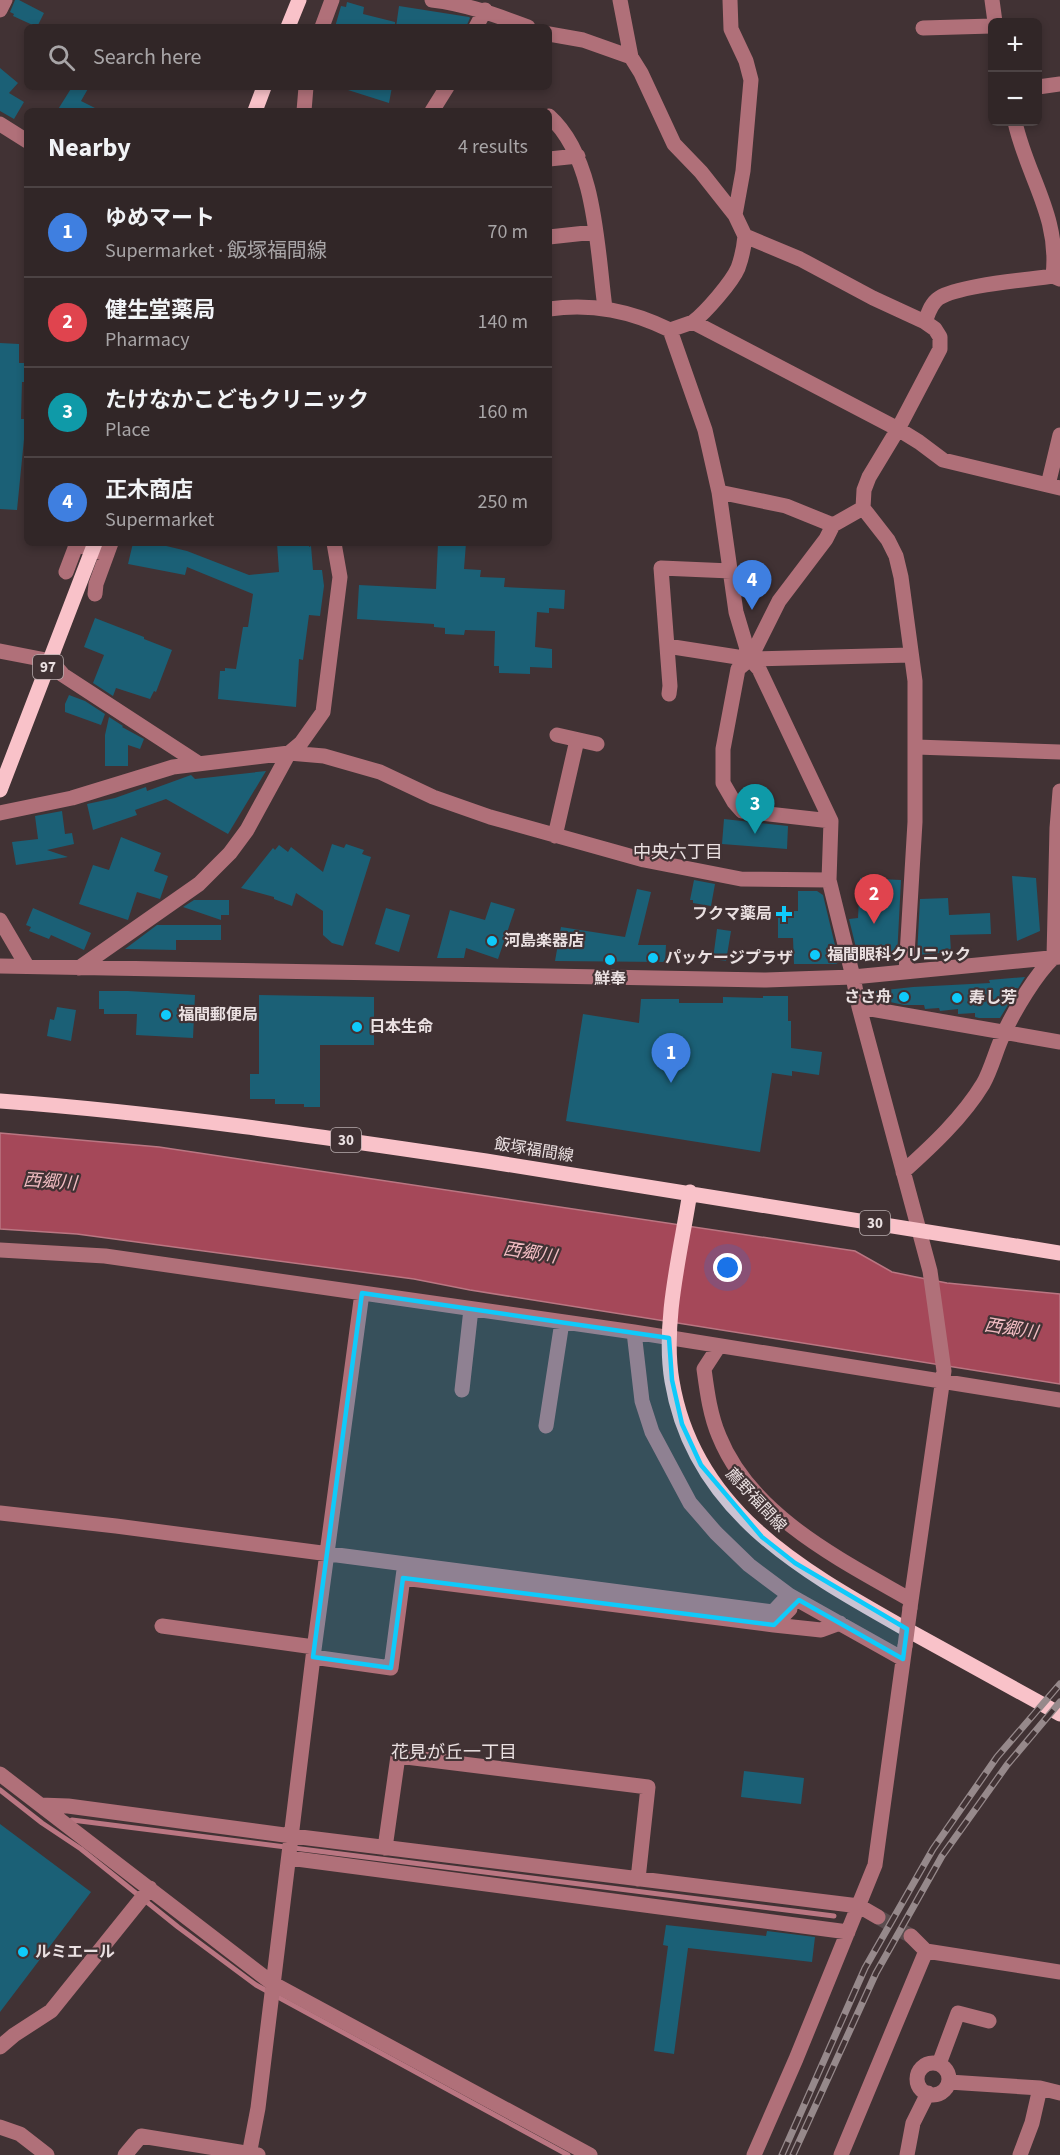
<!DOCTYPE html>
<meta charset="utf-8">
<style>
:root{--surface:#312627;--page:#392e2f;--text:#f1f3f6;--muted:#a8a5a7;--line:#4c4344;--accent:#ea580c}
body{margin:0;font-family:"Source Sans 3","Noto Sans JP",sans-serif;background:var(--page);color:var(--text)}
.controls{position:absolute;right:18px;top:18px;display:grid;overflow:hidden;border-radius:9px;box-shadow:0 3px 9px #0003}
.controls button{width:54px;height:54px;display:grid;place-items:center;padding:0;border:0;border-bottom:2px solid var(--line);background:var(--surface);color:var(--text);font:30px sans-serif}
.you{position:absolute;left:728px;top:1268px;width:21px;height:21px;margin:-15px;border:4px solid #fff;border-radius:50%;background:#1a73e8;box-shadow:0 0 0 9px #1a73e833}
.badge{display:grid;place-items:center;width:39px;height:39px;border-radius:50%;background:var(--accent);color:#fff;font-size:20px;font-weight:700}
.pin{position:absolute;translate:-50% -50px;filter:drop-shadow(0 2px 3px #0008)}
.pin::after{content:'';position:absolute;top:32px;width:21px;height:18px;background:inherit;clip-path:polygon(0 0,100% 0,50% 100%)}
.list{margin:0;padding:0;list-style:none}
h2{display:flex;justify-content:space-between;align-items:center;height:78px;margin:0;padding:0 24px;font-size:26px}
h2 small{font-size:20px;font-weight:400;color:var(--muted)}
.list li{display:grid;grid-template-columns:39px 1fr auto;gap:18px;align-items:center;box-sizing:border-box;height:90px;padding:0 24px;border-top:2px solid var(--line)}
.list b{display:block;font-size:22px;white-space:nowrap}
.list p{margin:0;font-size:20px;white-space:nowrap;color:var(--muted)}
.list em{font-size:20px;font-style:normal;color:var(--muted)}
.icon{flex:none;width:33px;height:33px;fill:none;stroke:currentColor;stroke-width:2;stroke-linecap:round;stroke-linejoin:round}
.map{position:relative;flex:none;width:1060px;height:2155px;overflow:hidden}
.search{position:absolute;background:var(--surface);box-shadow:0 3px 9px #0003;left:24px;top:24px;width:528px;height:66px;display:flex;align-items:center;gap:15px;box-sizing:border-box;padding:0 21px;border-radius:9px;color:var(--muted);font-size:22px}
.panel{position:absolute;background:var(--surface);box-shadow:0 3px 9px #0003;left:24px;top:108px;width:528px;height:438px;border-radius:9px}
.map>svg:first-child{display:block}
.water{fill:#a54859;stroke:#ba7682;stroke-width:1.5}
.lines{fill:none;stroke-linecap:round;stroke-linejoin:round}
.stream{stroke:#ba7682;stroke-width:5}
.building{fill:#1b6076}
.minor-tunnel{stroke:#5a4c4e;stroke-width:15;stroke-dasharray:15 8;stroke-linecap:butt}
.minor{stroke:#b07079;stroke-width:15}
.major{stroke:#f9c2c9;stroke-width:15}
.rail-casing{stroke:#96898b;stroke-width:7}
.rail{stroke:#413234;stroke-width:4.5;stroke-dasharray:14;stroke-linecap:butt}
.minor-bridge{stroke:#b07079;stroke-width:15}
.marked{fill:#0fcafa;fill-opacity:0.2;stroke:#0fcafa;stroke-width:4.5;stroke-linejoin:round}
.poi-dot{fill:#0fcafa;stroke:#413234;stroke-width:2}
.labels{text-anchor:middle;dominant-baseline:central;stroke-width:4.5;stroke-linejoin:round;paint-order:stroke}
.shield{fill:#413234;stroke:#b7acad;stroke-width:1.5}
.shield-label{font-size:15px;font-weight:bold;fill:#eae0e1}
.poi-label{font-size:16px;font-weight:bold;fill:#eae0e1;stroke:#413234;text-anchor:start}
.street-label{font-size:16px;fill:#eae0e1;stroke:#413234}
.neighbourhood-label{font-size:18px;fill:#eae0e1;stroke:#413234}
.water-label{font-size:18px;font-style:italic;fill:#f0bbc1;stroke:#413234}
</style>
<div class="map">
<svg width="1060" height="2155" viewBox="0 0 1060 2155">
<rect width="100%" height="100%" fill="#413234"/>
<path class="water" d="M 0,1133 L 159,1147 L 855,1251 L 892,1272 L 916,1277 L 947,1283 L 1060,1294 L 1060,1384 L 470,1290 L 414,1279 L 77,1234 L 0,1229 Z"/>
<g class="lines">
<path class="stream" d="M 0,1790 L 42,1823 L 81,1849 L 178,1927 L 256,1985 L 568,2155
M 72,1820 L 834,1916"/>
</g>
<path class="building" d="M 15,0 L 19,0 L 44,13 L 37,27 L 13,16 L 14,14 L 10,12 Z
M 347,2 L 364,7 L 363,14 L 395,22 L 395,27 L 335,27 L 341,6 L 346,7 Z
M 399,6 L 469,17 L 470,18 L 466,27 L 396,27 Z
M 0,68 L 18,83 L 9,93 L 24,102 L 14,119 L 0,111 Z
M 72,87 L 89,87 L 81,101 L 101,111 L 57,111 Z
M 349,87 L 392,87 L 389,103 L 348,90 Z
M 0,343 L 19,344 L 19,363 L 26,363 L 25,382 L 22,382 L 21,419 L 26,419 L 17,510 L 0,509 Z
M 133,543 L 154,543 L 187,551 L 249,575 L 279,572 L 277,543 L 309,543 L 309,547 L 311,546 L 313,570 L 322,570 L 324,586 L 320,616 L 309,615 L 303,660 L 299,659 L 296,707 L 218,699 L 220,671 L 225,671 L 225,668 L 236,669 L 243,627 L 248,627 L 253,594 L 187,567 L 185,575 L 128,564 Z
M 438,543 L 466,543 L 464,569 L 481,570 L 480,577 L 505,578 L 504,587 L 565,590 L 564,609 L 549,608 L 549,613 L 537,612 L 535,647 L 552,649 L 552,668 L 530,667 L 530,674 L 499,673 L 499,666 L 494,666 L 495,631 L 465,630 L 464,635 L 445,634 L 445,628 L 434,627 L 434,624 L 357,619 L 359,585 L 436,589 Z
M 95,618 L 144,637 L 144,639 L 172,650 L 156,692 L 154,691 L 150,699 L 116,688 L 113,696 L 93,683 L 104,655 L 84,647 Z
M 69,695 L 85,701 L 105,714 L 101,725 L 65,712 L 65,704 Z
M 109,717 L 123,726 L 122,727 L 144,739 L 140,749 L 128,745 L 128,766 L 105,766 L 105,735 Z
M 266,771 L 228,834 L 166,799 L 135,810 L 137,815 L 93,830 L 87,804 L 115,798 L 146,787 L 147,791 L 191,775 L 195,779 Z
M 62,811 L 65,834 L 72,833 L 74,844 L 47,850 L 68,857 L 16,865 L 12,842 L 38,839 L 35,816 Z
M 724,819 L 788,826 L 787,849 L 722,844 Z
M 121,837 L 161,853 L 154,871 L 168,876 L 160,899 L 137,892 L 128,920 L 79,904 L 93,865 L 109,870 Z
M 332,844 L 344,848 L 346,844 L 364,850 L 362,854 L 371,857 L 343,946 L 332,943 L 323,935 L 323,911 L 296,893 L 292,906 L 274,899 L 274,897 L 241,888 L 273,848 L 275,850 L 279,845 L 288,852 L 291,847 L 323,872 Z
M 1012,876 L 1036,878 L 1040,931 L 1017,941 Z
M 860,878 L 901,880 L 897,957 L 859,960 L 849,919 L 858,918 Z
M 694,880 L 715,884 L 711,906 L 693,903 L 693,900 L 690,900 Z
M 637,889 L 651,892 L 638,945 L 666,945 L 665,962 L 555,961 L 561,927 L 625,937 Z
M 798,891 L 817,891 L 823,895 L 839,962 L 836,964 L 794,964 L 793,938 L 778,938 L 778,911 L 798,911 Z
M 948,898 L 949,915 L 990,913 L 991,934 L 950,935 L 951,952 L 917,955 L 920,899 Z
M 194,900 L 229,900 L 229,915 L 221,915 L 221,920 L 183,907 Z
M 491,902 L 515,909 L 498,959 L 466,948 L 464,958 L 437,958 L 450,910 L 485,920 Z
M 33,908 L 91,933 L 84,950 L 51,935 L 49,939 L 29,931 L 31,927 L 26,925 Z
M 386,908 L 410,915 L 399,952 L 375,944 Z
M 157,925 L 221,925 L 221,940 L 176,940 L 176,950 L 125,949 Z
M 717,929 L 731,931 L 726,961 L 713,959 Z
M 1025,977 L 1000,1018 L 979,1018 L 975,1017 L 975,1013 L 958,1014 L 958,1009 L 940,1011 L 939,1008 L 925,1009 L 924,1005 L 904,1005 L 867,997 L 867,992 L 913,987 L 990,983 L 989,980 Z
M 99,991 L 128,991 L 195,995 L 193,1038 L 136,1035 L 137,1014 L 104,1014 L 104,1009 L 99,1009 Z
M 259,995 L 374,997 L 374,1045 L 320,1045 L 320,1107 L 304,1107 L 304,1104 L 275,1104 L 275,1099 L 250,1099 L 250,1074 L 259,1074 Z
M 763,996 L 788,996 L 788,1021 L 791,1021 L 791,1048 L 822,1052 L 819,1075 L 792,1071 L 792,1076 L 772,1073 L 760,1152 L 566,1121 L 583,1014 L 639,1023 L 641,999 L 679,999 L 679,1003 L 723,1003 L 723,997 L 763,998 Z
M 57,1007 L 76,1010 L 71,1041 L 47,1036 L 50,1019 L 54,1020 Z
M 744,1771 L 804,1778 L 801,1804 L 741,1797 Z
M 0,1824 L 91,1892 L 0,2012 Z
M 666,1925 L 766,1936 L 767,1931 L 815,1937 L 812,1962 L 688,1948 L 674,2054 L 654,2051 L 668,1946 L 663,1945 Z"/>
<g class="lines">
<path class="minor-tunnel" d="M 878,1917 L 911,1936"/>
<path class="minor" d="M 432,0 C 466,4 496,15 528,27
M 620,0 L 631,57 L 641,73 L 674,144 L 701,172 L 735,215 L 745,236 L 800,259 L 873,298 L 925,322 L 935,329 L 940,337 L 940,349 L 898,429 L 869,477 L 864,490 L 863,508 L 888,540 L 896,556 L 901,577 L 915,681 L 915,822 L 906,972
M 730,0 L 731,29 L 746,61 L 751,80 L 743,171 L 735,215
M 992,0 L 995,22
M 0,10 L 5,0
M 322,27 L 332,0
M 476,27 L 485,10
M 923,28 L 992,26
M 549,34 L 583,40 L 631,57
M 1038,87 L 1060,84
M 304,111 L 306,87
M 432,111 L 447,87
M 549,116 C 596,158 597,248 605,308
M 1015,122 C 1027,177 1060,216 1053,276
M 0,124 L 27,141
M 549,159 L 578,156
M 549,237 L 595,232
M 549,309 C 593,303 631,311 670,330 L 705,430 L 719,492 L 736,612 L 750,659 L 759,669 L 831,821 L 829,880 L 853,977 L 859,1007 L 930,1271 L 944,1371 L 910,1608
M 693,322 C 706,312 732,282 738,268 C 742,257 744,247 745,236
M 925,322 C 928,314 931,303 939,298 C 959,285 1027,280 1053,276 L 1060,279
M 670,330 L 693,322 L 898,429 L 919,442 L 943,460 L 1060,488
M 1048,485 L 1060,435
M 719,492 L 786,506 L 833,525
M 76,544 L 105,554
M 66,572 L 77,543
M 95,594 L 96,584 L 111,543
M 667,646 L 750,659 L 911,655
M 0,651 L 51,661 L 63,675 L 198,763
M 669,694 L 670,686 L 661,568 L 731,571
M 557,735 L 597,744
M 916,747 L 1060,752
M 0,813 L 72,798 L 173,767 L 289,753 L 324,756 L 380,772 L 433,797 L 490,817 L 644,860 L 741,879 L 829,880
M 831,821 L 742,811 L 734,802 L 723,783 L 723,749 L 738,669 L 750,659 L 779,601 L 826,539 L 833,525 L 863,508
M 555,836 L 577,740
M 0,920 L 27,966
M 0,966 L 766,980 L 853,977 L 1060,957
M 79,968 L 199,884 L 230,853 L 247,830 L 289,753 L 301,743 L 323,712 L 340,577 L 334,543
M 859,1007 L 1060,1042
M 903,1172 C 932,1146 963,1117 983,1084 C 992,1068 996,1049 1004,1033 C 1015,1009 1036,974 1054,957 L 1057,828 L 1060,791
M 0,1250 L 105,1256 L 634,1332 L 1060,1400
M 634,1332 L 642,1401 L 652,1432 L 690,1503 L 716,1533 L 749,1565 L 789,1595 L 903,1659
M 719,1346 L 704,1369 C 707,1391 710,1415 719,1436 C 751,1516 841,1560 911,1600
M 462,1390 L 471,1309
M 546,1426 L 562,1322
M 0,1513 L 116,1526 L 773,1612 L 789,1595
M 403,1578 L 774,1625 L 790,1609
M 774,1625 L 821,1630 L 840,1623
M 162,1626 L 314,1647
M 313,1657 L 391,1668 L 404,1570
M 0,1774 L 272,1983 L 590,2155
M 40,1805 L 68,1806 L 292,1836 L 859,1906 L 878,1917
M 385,1848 L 398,1756 L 648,1787 L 638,1879
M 289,1858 L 848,1932
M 911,1936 L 926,1951 L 1060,1972
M 0,2047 L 14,2035 L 51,2011 L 150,1888
M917 2079a16 16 0 1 1 32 0a16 16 0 1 1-32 0Z
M 939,2064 L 958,2013 L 989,2021
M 949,2082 L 1040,2088 L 1060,2093
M 0,2127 L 20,2134 L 47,2155
M 125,2155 L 141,2136 L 258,2155
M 249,2155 L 258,2108 L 313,1657 L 362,1293
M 754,2155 L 796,2059 L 875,1865 L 905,1646
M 841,2155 L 926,1951
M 907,2155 L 913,2123 L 928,2093
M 1020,2155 L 1032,2123 L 1040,2088"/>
<path class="major" d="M 288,27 L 299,0
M 255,111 L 264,87
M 0,790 L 95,543
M 0,1101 C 163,1113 325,1137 486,1161 C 678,1190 869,1222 1060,1253
M 690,1192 C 681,1251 662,1322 672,1381 C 694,1514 807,1573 913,1633 C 962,1660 1011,1687 1060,1714"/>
<g class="rail-casing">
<path id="rail" d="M 782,2155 L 865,1968 L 933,1849 L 997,1757 L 1060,1684
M 793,2155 L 876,1973 L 942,1856 L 1007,1765 L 1060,1702"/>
</g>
<use href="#rail" class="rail"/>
<path class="minor-bridge" d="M 905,1646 L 910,1608"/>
</g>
<path class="marked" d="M 362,1293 L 669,1338 L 672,1380 L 682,1424 L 701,1465 L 762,1537 L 795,1563 L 907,1629 L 903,1659 L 799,1600 L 774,1625 L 403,1578 L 391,1668 L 313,1657 Z"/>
<g class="poi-dot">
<path d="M781 905h6v6h6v6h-6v6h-6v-6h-6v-6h6z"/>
<circle cx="492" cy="941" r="6"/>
<circle cx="815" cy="955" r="6"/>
<circle cx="653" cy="958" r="6"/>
<circle cx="610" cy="960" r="6"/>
<circle cx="904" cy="997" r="6"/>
<circle cx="957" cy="998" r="6"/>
<circle cx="166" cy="1015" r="6"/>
<circle cx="357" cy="1027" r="6"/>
<circle cx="23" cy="1952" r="6"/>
</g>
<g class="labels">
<g class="shield">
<rect x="33" y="655" width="30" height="24" rx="4.5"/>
<rect x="331" y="1128" width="30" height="24" rx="4.5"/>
<rect x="860" y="1211" width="30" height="24" rx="4.5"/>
</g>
<g class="shield-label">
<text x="48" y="667">97</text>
<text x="346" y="1140">30</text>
<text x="875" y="1223">30</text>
</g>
<g class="poi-label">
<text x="772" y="914" text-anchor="end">フクマ薬局</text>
<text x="504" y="941">河島楽器店</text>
<text x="827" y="955">福間眼科クリニック</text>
<text x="665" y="958">パッケージプラザ</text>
<text x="610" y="979" text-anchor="middle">鮮奉</text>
<text x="892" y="997" text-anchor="end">ささ舟</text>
<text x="969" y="998">寿し芳</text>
<text x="178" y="1015">福間郵便局</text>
<text x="369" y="1027">日本生命</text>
<text x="35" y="1952">ルミエール</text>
</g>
<g class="street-label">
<text transform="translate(534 1150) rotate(9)">飯塚福間線</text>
<text transform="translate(756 1500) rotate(47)">薦野福間線</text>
</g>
<g class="neighbourhood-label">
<text x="678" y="852">中央六丁目</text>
<text x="454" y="1752">花見が丘一丁目</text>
</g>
<g class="water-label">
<text transform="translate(50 1182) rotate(4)">西郷川</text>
<text transform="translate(530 1253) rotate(9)">西郷川</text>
<text transform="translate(1011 1329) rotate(9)">西郷川</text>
</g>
</g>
</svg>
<div class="controls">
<button>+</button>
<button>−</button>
</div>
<div class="you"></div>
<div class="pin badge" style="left:671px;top:1083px;background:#3f7fe0">1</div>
<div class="pin badge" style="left:874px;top:924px;background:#e0444e">2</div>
<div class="pin badge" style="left:755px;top:834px;background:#0f9aa8">3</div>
<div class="pin badge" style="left:752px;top:610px;background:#3f7fe0">4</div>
<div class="search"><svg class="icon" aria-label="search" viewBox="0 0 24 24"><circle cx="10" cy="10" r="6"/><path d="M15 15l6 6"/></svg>Search here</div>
<section class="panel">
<h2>Nearby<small>4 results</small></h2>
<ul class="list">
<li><span class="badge" style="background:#3f7fe0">1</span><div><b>ゆめマート</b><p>Supermarket · 飯塚福間線</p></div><em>70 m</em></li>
<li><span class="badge" style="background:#e0444e">2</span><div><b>健生堂薬局</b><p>Pharmacy</p></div><em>140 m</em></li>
<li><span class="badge" style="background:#0f9aa8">3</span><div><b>たけなかこどもクリニック</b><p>Place</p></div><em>160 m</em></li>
<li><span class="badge" style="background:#3f7fe0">4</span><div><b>正木商店</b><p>Supermarket</p></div><em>250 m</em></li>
</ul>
</section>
</div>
